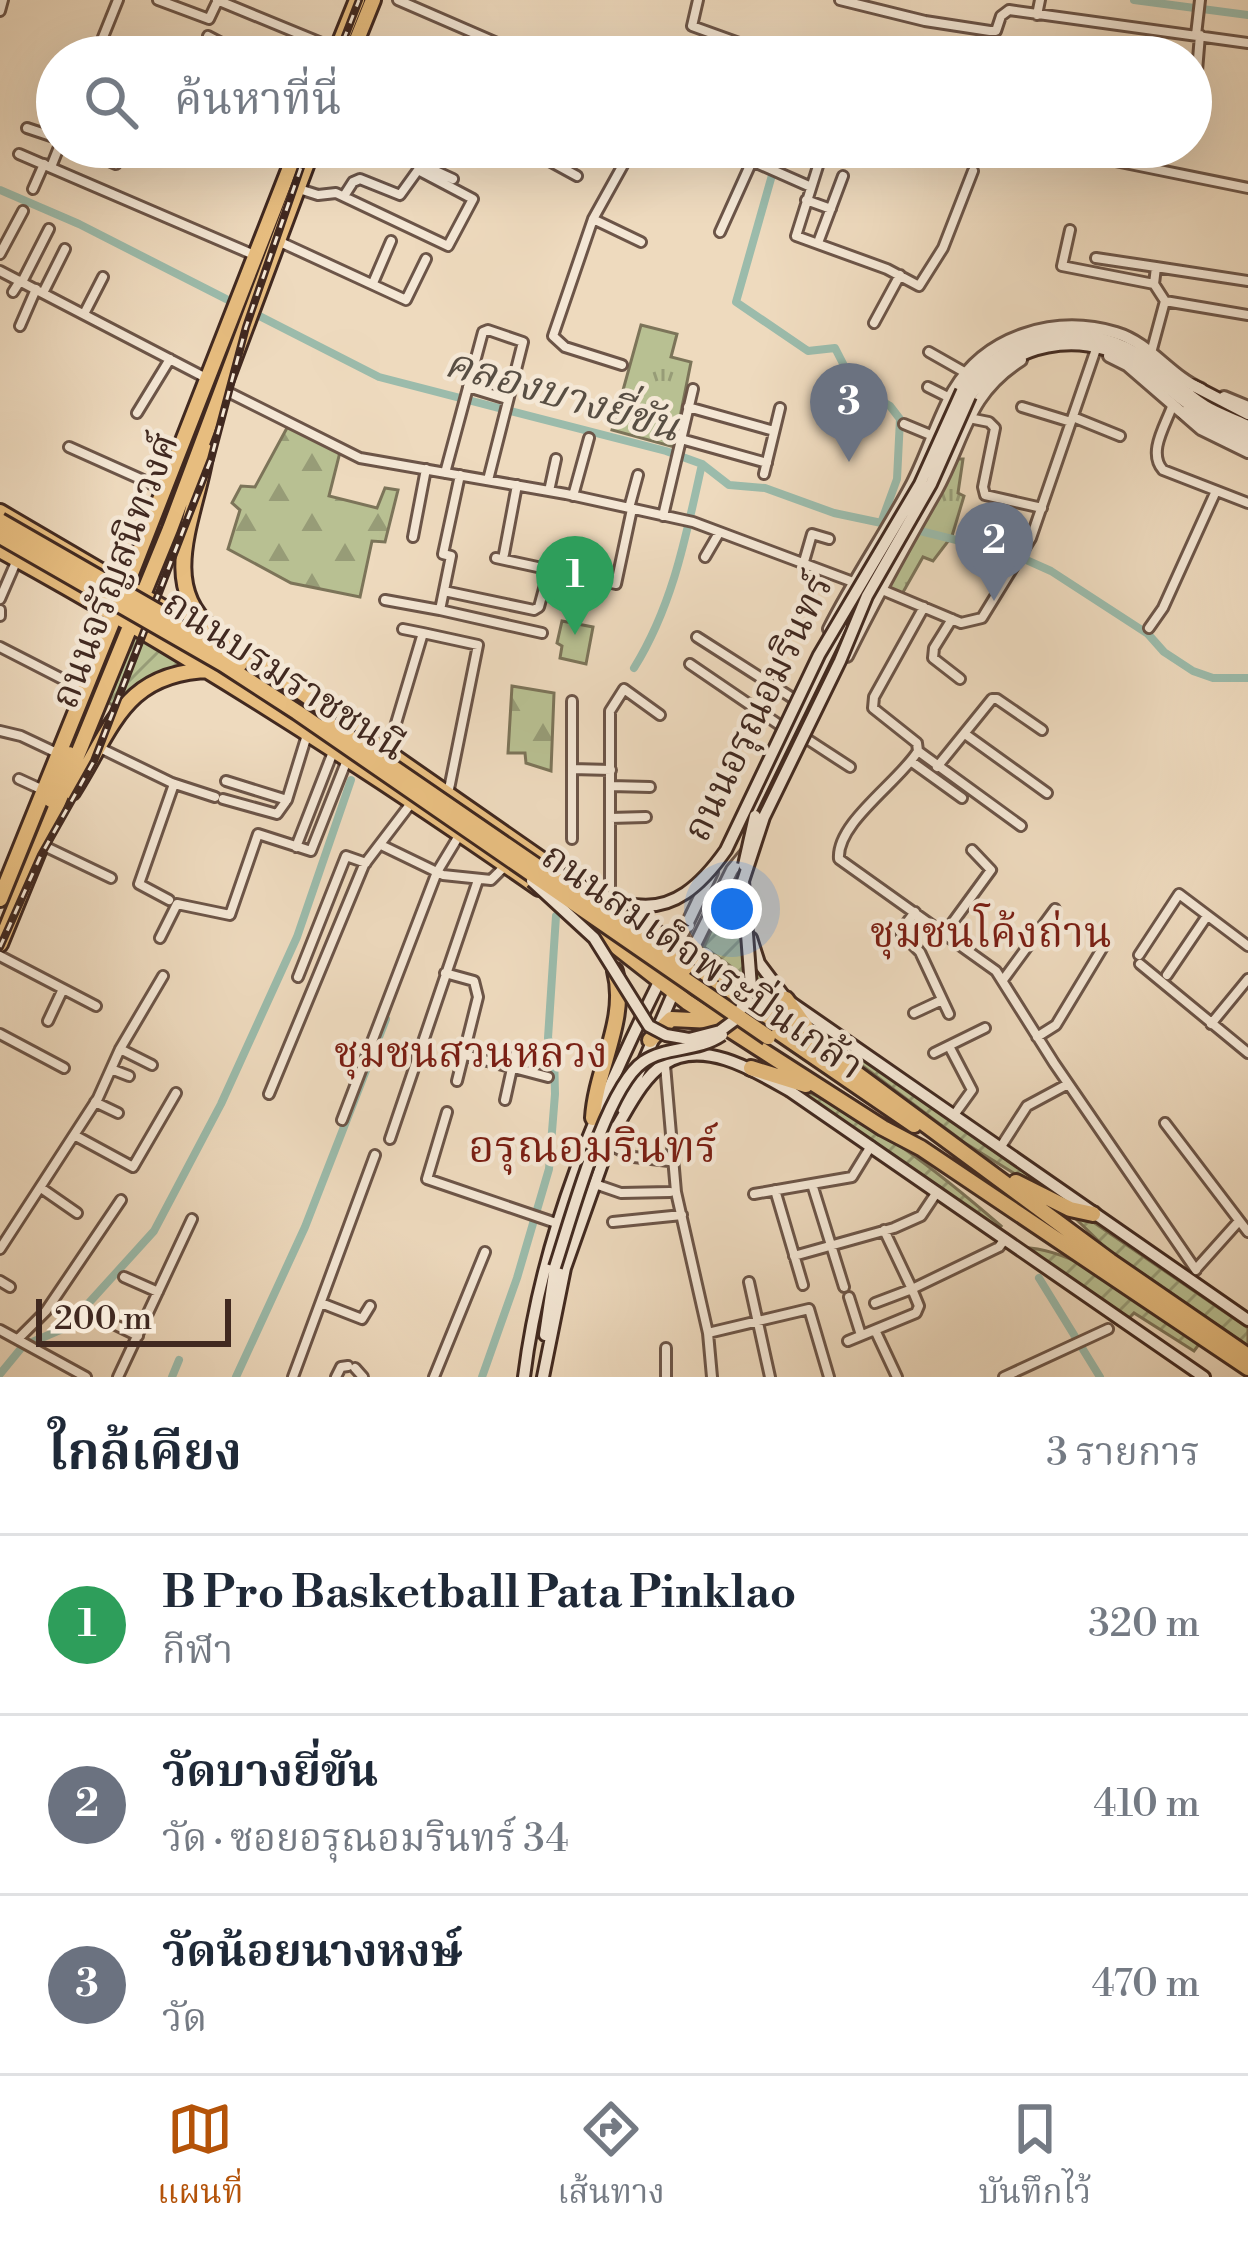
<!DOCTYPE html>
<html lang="th">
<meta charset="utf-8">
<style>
:root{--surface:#fff;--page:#f2f2f3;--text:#1f2937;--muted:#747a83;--line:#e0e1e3;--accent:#b45309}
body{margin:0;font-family:"Libre Bodoni","Noto Serif Thai",serif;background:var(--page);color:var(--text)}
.scale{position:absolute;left:36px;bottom:30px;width:195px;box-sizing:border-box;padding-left:12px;border:6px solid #412920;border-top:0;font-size:33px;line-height:42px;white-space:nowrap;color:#412920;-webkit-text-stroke:9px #f4e7d5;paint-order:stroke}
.you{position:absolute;left:732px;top:909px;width:42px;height:42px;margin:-30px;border:9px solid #fff;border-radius:50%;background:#1a73e8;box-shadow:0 0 0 18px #1a73e833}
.badge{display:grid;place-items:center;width:78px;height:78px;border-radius:50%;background:var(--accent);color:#fff;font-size:39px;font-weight:700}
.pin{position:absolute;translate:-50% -99px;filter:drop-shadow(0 3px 6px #0008)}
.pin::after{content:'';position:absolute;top:63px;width:42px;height:36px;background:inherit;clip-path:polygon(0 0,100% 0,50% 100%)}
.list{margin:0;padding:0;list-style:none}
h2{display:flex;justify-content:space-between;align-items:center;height:156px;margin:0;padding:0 48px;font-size:51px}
h2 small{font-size:39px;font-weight:400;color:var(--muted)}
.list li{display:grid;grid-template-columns:78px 1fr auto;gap:36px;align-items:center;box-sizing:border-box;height:180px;padding:0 48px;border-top:3px solid var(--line)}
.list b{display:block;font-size:45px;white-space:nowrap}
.list p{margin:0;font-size:39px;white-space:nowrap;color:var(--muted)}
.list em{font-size:39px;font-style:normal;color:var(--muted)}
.icon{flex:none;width:66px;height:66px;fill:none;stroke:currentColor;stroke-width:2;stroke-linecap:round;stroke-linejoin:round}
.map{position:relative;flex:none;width:1248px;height:1377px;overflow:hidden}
.search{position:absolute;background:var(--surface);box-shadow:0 12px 48px #0002;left:36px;right:36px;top:36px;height:132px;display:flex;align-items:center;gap:30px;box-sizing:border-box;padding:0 42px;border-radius:66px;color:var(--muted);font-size:45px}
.sheet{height:696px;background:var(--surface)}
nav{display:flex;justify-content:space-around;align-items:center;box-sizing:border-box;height:168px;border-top:3px solid var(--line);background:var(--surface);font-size:33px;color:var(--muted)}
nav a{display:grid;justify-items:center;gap:6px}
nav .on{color:var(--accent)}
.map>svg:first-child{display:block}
.grass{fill:url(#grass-tufts);stroke:#7c7459;stroke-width:3}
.forest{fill:url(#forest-firs);stroke:#7c7459;stroke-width:3}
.garden{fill:url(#garden-furrows);stroke:#7c7459;stroke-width:3}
.pitch{fill:#b8c092;stroke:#7c7459;stroke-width:3}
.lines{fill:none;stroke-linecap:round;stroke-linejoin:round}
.canal{stroke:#9bbbab;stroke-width:8}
.primary-tunnel{stroke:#cbb79e;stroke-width:14;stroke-dasharray:14 7;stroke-linecap:butt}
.minor-casing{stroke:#6c5548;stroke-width:14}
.tertiary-casing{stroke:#6c5548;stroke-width:16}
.secondary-casing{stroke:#412920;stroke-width:16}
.primary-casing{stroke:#412920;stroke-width:20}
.minor{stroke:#f4e7d5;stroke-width:8}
.tertiary{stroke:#f4e7d5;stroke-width:10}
.secondary{stroke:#f4e7d5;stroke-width:10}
.primary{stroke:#e7bd7f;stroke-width:14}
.rail-casing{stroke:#412920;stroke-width:8}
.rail{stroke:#f4e7d5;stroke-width:3;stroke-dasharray:9;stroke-linecap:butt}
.secondary-bridge-casing{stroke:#412920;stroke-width:16;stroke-linecap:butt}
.primary-bridge-casing{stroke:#412920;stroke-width:20;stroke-linecap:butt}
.secondary-bridge{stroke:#f4e7d5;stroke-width:10}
.primary-bridge{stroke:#e7bd7f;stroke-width:14}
.labels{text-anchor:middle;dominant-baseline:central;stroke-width:9;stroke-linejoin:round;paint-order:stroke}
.street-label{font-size:39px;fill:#412920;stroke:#f4e7d5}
.water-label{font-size:42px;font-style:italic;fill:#584e43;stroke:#f4e7d5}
.neighbourhood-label{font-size:42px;fill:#7a1f14;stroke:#f4e7d5}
.quarter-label{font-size:45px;fill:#7a1f14;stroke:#f4e7d5}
</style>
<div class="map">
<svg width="1248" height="1377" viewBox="0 0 1248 1377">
<defs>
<pattern id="grass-tufts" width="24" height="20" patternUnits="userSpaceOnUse" patternTransform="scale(3)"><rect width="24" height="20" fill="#b8c092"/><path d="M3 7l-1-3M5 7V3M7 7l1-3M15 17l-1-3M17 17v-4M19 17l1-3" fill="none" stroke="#979c77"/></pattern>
<pattern id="forest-firs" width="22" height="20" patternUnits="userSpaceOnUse" patternTransform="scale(3)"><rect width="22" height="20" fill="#b8c092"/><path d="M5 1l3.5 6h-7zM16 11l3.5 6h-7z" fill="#979c77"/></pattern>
<pattern id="garden-furrows" width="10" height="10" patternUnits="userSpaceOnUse" patternTransform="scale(3)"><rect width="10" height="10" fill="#b8c092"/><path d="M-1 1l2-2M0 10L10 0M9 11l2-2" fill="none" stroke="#979c77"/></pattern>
</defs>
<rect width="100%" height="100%" fill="#eedabe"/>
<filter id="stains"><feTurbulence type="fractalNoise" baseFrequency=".00167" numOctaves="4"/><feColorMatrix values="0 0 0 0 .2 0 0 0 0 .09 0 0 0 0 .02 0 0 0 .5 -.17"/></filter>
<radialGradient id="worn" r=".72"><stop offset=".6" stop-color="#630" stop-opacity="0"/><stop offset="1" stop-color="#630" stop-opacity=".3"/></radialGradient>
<path class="grass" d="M 641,325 L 677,334 L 671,357 L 691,362 L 674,447 L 612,430 Z
M 958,459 L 963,459 L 958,493 L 964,496 L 952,536 L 933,561 L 923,557 L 902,594 L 888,587 Z"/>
<path class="forest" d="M 288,426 L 340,452 L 329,496 L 377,508 L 385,488 L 398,490 L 385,542 L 372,541 L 360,597 L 291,583 L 228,549 L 240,510 L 232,503 L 241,486 L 255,487 Z
M 512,686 L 554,693 L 551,771 L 526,763 L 525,753 L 508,753 Z"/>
<path class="garden" d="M 132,634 L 186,663 C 157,676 136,680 118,709 L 105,700 Z
M 739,867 C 737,942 747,947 787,1007 L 704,947 Z
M 812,1023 L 1030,1176 L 1028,1182 L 965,1143 L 824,1037 Z
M 787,1083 C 863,1112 940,1173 1001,1226 L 998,1229 Z
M 1080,1213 L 1248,1328 L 1248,1351 L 1117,1259 L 1075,1218 Z
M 1030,1248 C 1088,1254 1153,1310 1200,1343 L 1194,1351 L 1134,1313 L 1129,1318 L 1053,1268 Z"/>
<path class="pitch" d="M 562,621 L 593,627 L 586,664 L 560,658 L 562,646 L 557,643 Z"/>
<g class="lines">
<path class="canal" d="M 1134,0 L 1248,15
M 780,147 L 736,302 L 808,351 L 835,348 L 854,385 L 890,406 L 900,419 L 897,479 L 881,523
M 0,190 L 79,224 L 379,377 L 666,451 L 702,464 L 729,485 L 765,488 L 834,513 L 891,525
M 912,529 L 1013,554 L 1051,571 L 1148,634 L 1164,652 L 1193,671 L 1213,678 L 1248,678
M 634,668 C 673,605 686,536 702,464
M 1039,1278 L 1100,1377
M 0,1374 L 23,1346 L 67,1327 L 154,1231 L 221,1104 L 297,937 L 351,780
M 172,1377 L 179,1360
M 236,1377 L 305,1227 L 386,1019
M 482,1377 L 517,1278 L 549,1169 L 555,1094 L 554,1052 L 548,1038 L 556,916"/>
<path class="primary-tunnel" d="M 69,754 L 173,485"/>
<g class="minor-casing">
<path id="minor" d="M 158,0 L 209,19 L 218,0
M 217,0 L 336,49
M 398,0 L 529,57
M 698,0 L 692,26 L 778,57
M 840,0 L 925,21 L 990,31 L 996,31 L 1001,16 L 1009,10 L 1248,43
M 0,11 L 3,0
M 1037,15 L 1040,0
M 1196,35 L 1200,0
M 208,36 L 248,57
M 95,57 L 118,0
M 196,57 L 205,57
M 1196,83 L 1200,35
M 48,87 L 57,91
M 27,128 L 57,138
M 78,147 L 116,164
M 383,147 L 453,179
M 524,147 L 577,176
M 720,147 L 811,187
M 824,147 L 796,236 L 887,269 L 919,286 L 943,248 L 973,171
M 1046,147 L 1248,188
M 19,154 L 254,255
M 51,167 L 59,147
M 296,188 L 318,195 L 336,193 L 448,246 L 473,199 L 418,170 L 400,195 L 360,179 L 353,182 L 344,196
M 33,189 L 44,164
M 806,200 L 831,209
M 593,219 L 641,242
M 1070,230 L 1062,266 L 1154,284 L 1165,301
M 720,232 L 752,161
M 819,240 L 843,176
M 278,241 L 406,300 L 426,259
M 0,254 L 23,211
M 1096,258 L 1156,267 L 1154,284
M 1156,267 L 1248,281
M 0,271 L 206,378
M 22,282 L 49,229
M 373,283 L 391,241
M 13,292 L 20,281
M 43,293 L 65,249
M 84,314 L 103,277
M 874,323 L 900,275
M 20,326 L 36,289
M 929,352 L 966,373
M 1151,353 L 1165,301 L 1248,315
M 622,365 L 565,347 L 553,336 L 593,219 L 633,147
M 468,387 L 507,399
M 928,387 L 950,398
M 222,389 L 360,458 L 566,494 L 693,522 L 853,582
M 1173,404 C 1166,425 1147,452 1163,470 L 1248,503
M 688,407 L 774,431
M 1022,407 L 1071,422
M 137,413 L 170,359
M 1073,417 L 1120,436
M 969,418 L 989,422 L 995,428 L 983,487 L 985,495 L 1042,508
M 904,424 L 933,436
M 681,439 L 767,463
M 69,447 L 163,489
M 445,473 L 483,332 L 488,330 L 523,342 L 488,480
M 764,474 L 780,408
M 549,491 L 556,459
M 573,496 L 589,438
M 629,508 L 638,475
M 663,516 L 693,389
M 413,537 L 426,469
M 504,554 L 517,485
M 705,557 L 719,533
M 496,558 L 616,584 L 632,509
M 803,565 L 812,534 L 829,539
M 880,589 L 961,623 L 982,618 L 1031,538 L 1095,352
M 444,591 L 534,610 L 539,607 L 549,570
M 0,599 L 16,562
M 385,600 L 440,610 L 451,556 L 443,554 L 460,475
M 924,607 L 874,697 L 873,708 L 917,743 L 918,751 L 1021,826
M 0,610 L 0,616
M 440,610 L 542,633
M 952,619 L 934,648 L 933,658 L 960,679
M 1149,628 L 1163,608 L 1216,491
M 403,629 L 423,633
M 697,637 L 794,699
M 0,647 L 84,690
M 690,664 L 781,726
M 572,701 L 572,839
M 0,731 L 21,736 L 57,753
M 965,734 L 1047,793
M 807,739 L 850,767
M 100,748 L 172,783 L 215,797
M 388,750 L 423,633 L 478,645 L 448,794
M 918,751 C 899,782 836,823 839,859 L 996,971 L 1054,1063 L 1196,1270
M 912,762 L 962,798
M 937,767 L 992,699 L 997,699 L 1042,730
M 572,769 L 611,770
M 19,779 L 43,790
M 226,781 L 287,800 L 307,735
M 611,786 L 650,787
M 223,799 L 277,814 L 287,800
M 610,818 L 646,817
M 42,845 L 111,878
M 381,845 L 443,875 L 491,880 L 505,866
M 296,847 L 333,752
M 610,899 L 610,711 L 624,689 L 660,715
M 169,900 L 139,884 L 174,784
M 915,912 L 900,932 L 920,952 L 949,1014
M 945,933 L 991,870 L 972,850
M 160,938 L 177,904 L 230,915 L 258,834 L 311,851 L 347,760
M 1139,955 L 1179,894 L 1248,946
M 0,956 L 96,1006
M 1140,964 L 1248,1053
M 445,973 L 474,981 L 478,997 L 457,1081
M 1167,975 L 1207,916
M 298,977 L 346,856 L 366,863
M 1003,980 L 1055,909
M 914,1013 L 942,1000
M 48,1021 L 63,989
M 1211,1024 L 1248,979
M 0,1034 L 64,1068
M 1037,1037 L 1056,1025 L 1103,947
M 949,1046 L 972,1090 L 954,1115
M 120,1049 L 152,1065
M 934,1053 L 985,1028
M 465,1055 L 548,1077
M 665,1065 L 676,1192 L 708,1333 L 712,1377
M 111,1069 L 129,1076
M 269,1094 L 364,865 L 412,802
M 505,1100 L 515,1055
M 95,1102 L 118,1113
M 447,1112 L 427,1179 L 556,1223
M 342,1120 L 437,872 L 460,834
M 1165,1123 L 1248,1232
M 74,1135 L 133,1167 L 176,1093
M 390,1139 L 478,880
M 608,1144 L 634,1157 L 669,1161
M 1000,1148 L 1027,1106 L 1068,1084
M 595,1184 L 621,1193 L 670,1192
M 812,1184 L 844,1287
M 41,1188 L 77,1213
M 775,1190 L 803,1285
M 754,1194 L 852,1177 L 871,1146
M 613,1222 L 682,1215
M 0,1249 L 98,1098 L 120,1049 L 163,976
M 794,1256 L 894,1228 L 921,1216 L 937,1192
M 1196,1269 L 1239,1221
M 124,1277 L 158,1292
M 0,1281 L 10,1287
M 749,1282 L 770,1377
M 849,1297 L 861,1335
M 321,1303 L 362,1319 L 370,1306
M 875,1303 L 912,1289 L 884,1230
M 93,1314 L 138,1336
M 0,1330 L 86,1377
M 875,1330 L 897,1377
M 708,1333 L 809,1309 L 829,1377
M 18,1339 L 46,1311 L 121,1200
M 848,1341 L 916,1313 L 919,1306 L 912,1289 L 999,1247 L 1005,1239
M 355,1368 L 363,1377
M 118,1377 L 192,1219
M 293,1377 L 375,1155
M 336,1377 L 341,1367 L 348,1366
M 434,1377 L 485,1252
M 666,1377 L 666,1348
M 1004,1377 L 1108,1329"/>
</g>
<g class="tertiary-casing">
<path id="tertiary" d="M 1109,356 L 1127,365 L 1201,429 L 1248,452
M 1224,397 L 1248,407
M 829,629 C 854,579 886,533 912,484 C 928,453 937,420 954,390 C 987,335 1056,315 1116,333 C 1150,343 1170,376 1201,389
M 847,656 C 875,599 905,545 936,491 C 965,438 966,395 1021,360
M 677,945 L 712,872
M 691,953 L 732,870 L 746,853"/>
</g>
<g class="secondary-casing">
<path id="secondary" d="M 1194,386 L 1248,414
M 962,391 C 1004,336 1077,317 1138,354 C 1162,369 1181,391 1205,406 C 1218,414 1234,419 1248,426
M 970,396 C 1012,343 1079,328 1137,364 C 1158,378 1176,397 1197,410 C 1212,420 1231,426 1248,434
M 1185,412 L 1211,429 L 1248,444
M 752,808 L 841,626
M 751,938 L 759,963 L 786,999 L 1248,1320
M 623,1109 L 675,989
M 613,1133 C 627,1111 642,1078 664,1064 C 703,1038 757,1072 790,1091 L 1204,1377
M 545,1335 L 555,1267
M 524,1377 C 542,1232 598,1104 663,974
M 543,1377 L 565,1268 L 615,1127"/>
</g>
<g class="primary-casing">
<path id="primary" d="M 334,57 L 357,0
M 350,57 L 373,0
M 206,451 C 198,510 157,582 210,627
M 0,512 L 271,671 L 562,874
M 0,550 C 186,652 365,767 539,888
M 125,589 L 298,147
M 72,792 C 113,728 123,672 211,670
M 51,800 L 69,754
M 586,890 L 711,966 L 1110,1261 L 1248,1356
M 0,899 L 117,610
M 567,908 L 687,1002 L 883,1128 L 921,1148 L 1248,1368
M 0,944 L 170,529 L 313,147
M 685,968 L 914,1125
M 786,999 L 810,1033
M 650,1040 L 671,1019 L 713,1021
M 751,1068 L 806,1085
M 593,1118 C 596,1068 628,1020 615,971
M 1016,1182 L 1070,1209 L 1093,1214"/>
</g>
<use href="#minor" class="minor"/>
<use href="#tertiary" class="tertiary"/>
<use href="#secondary" class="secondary"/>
<use href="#primary" class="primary"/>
<g class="rail-casing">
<path id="rail" d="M 337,57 L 359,0
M 0,947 L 41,855 L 94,761 L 189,515 L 211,459 L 246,327 L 308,147"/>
</g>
<use href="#rail" class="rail"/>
<g class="secondary-bridge-casing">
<path id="secondary-bridge" d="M 744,865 L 755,816
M 552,870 C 627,911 669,931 726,850 L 819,655 L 920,484 L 962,391
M 532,881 L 594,938 L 649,1026 L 666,1035 L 689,1039 L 720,1031 L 736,1019 L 751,987 L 743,881 L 764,817 L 840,661 L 867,596 L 931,484 L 970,396
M 555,1267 C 570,1222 606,1087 643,1062 C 666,1046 697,1052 722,1035"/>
</g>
<g class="primary-bridge-casing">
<path id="primary-bridge" d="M 0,521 L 167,617
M 0,536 L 223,664 L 297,712 L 768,1037
M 161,617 L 240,664
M 328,723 L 685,968"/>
</g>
<use href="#secondary-bridge" class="secondary-bridge"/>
<use href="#primary-bridge" class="primary-bridge"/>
</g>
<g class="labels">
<g class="street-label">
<text transform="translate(116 571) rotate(-69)">ถนนจรัญสนิทวงศ์</text>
<text transform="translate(284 676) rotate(33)">ถนนบรมราชชนนี</text>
<text transform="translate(759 708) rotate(-64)">ถนนอรุณอมรินทร์</text>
<text transform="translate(702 962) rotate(35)">ถนนสมเด็จพระปิ่นเกล้า</text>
</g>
<g class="water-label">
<text transform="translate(562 396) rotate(16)">คลองบางยี่ขัน</text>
</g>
<g class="neighbourhood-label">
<text x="991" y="934">ชุมชนโค้งถ่าน</text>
<text x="471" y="1054">ชุมชนสวนหลวง</text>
</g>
<g class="quarter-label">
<text x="593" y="1148">อรุณอมรินทร์</text>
</g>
</g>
<rect width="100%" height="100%" filter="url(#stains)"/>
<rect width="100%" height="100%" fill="url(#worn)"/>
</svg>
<div class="scale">200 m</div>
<div class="you"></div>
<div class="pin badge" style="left:575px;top:635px;background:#2e9e5b">1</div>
<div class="pin badge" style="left:994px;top:601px;background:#6b7280">2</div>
<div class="pin badge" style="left:849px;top:462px;background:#6b7280">3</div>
<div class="search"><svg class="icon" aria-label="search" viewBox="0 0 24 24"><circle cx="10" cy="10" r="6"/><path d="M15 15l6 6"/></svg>ค้นหาที่นี่</div>
</div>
<section class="sheet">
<h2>ใกล้เคียง<small>3 รายการ</small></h2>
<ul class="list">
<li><span class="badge" style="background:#2e9e5b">1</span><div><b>B Pro Basketball Pata Pinklao</b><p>กีฬา</p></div><em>320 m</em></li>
<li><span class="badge" style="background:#6b7280">2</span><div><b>วัดบางยี่ขัน</b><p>วัด · ซอยอรุณอมรินทร์ 34</p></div><em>410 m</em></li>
<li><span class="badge" style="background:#6b7280">3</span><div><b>วัดน้อยนางหงษ์</b><p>วัด</p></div><em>470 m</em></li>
</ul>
</section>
<nav>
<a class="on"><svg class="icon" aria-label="map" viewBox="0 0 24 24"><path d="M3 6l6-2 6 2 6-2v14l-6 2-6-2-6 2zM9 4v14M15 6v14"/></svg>แผนที่</a>
<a><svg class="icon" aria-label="directions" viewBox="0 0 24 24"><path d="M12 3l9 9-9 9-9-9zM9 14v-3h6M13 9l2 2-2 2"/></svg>เส้นทาง</a>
<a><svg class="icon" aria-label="saved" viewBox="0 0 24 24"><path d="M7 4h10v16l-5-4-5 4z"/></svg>บันทึกไว้</a>
</nav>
